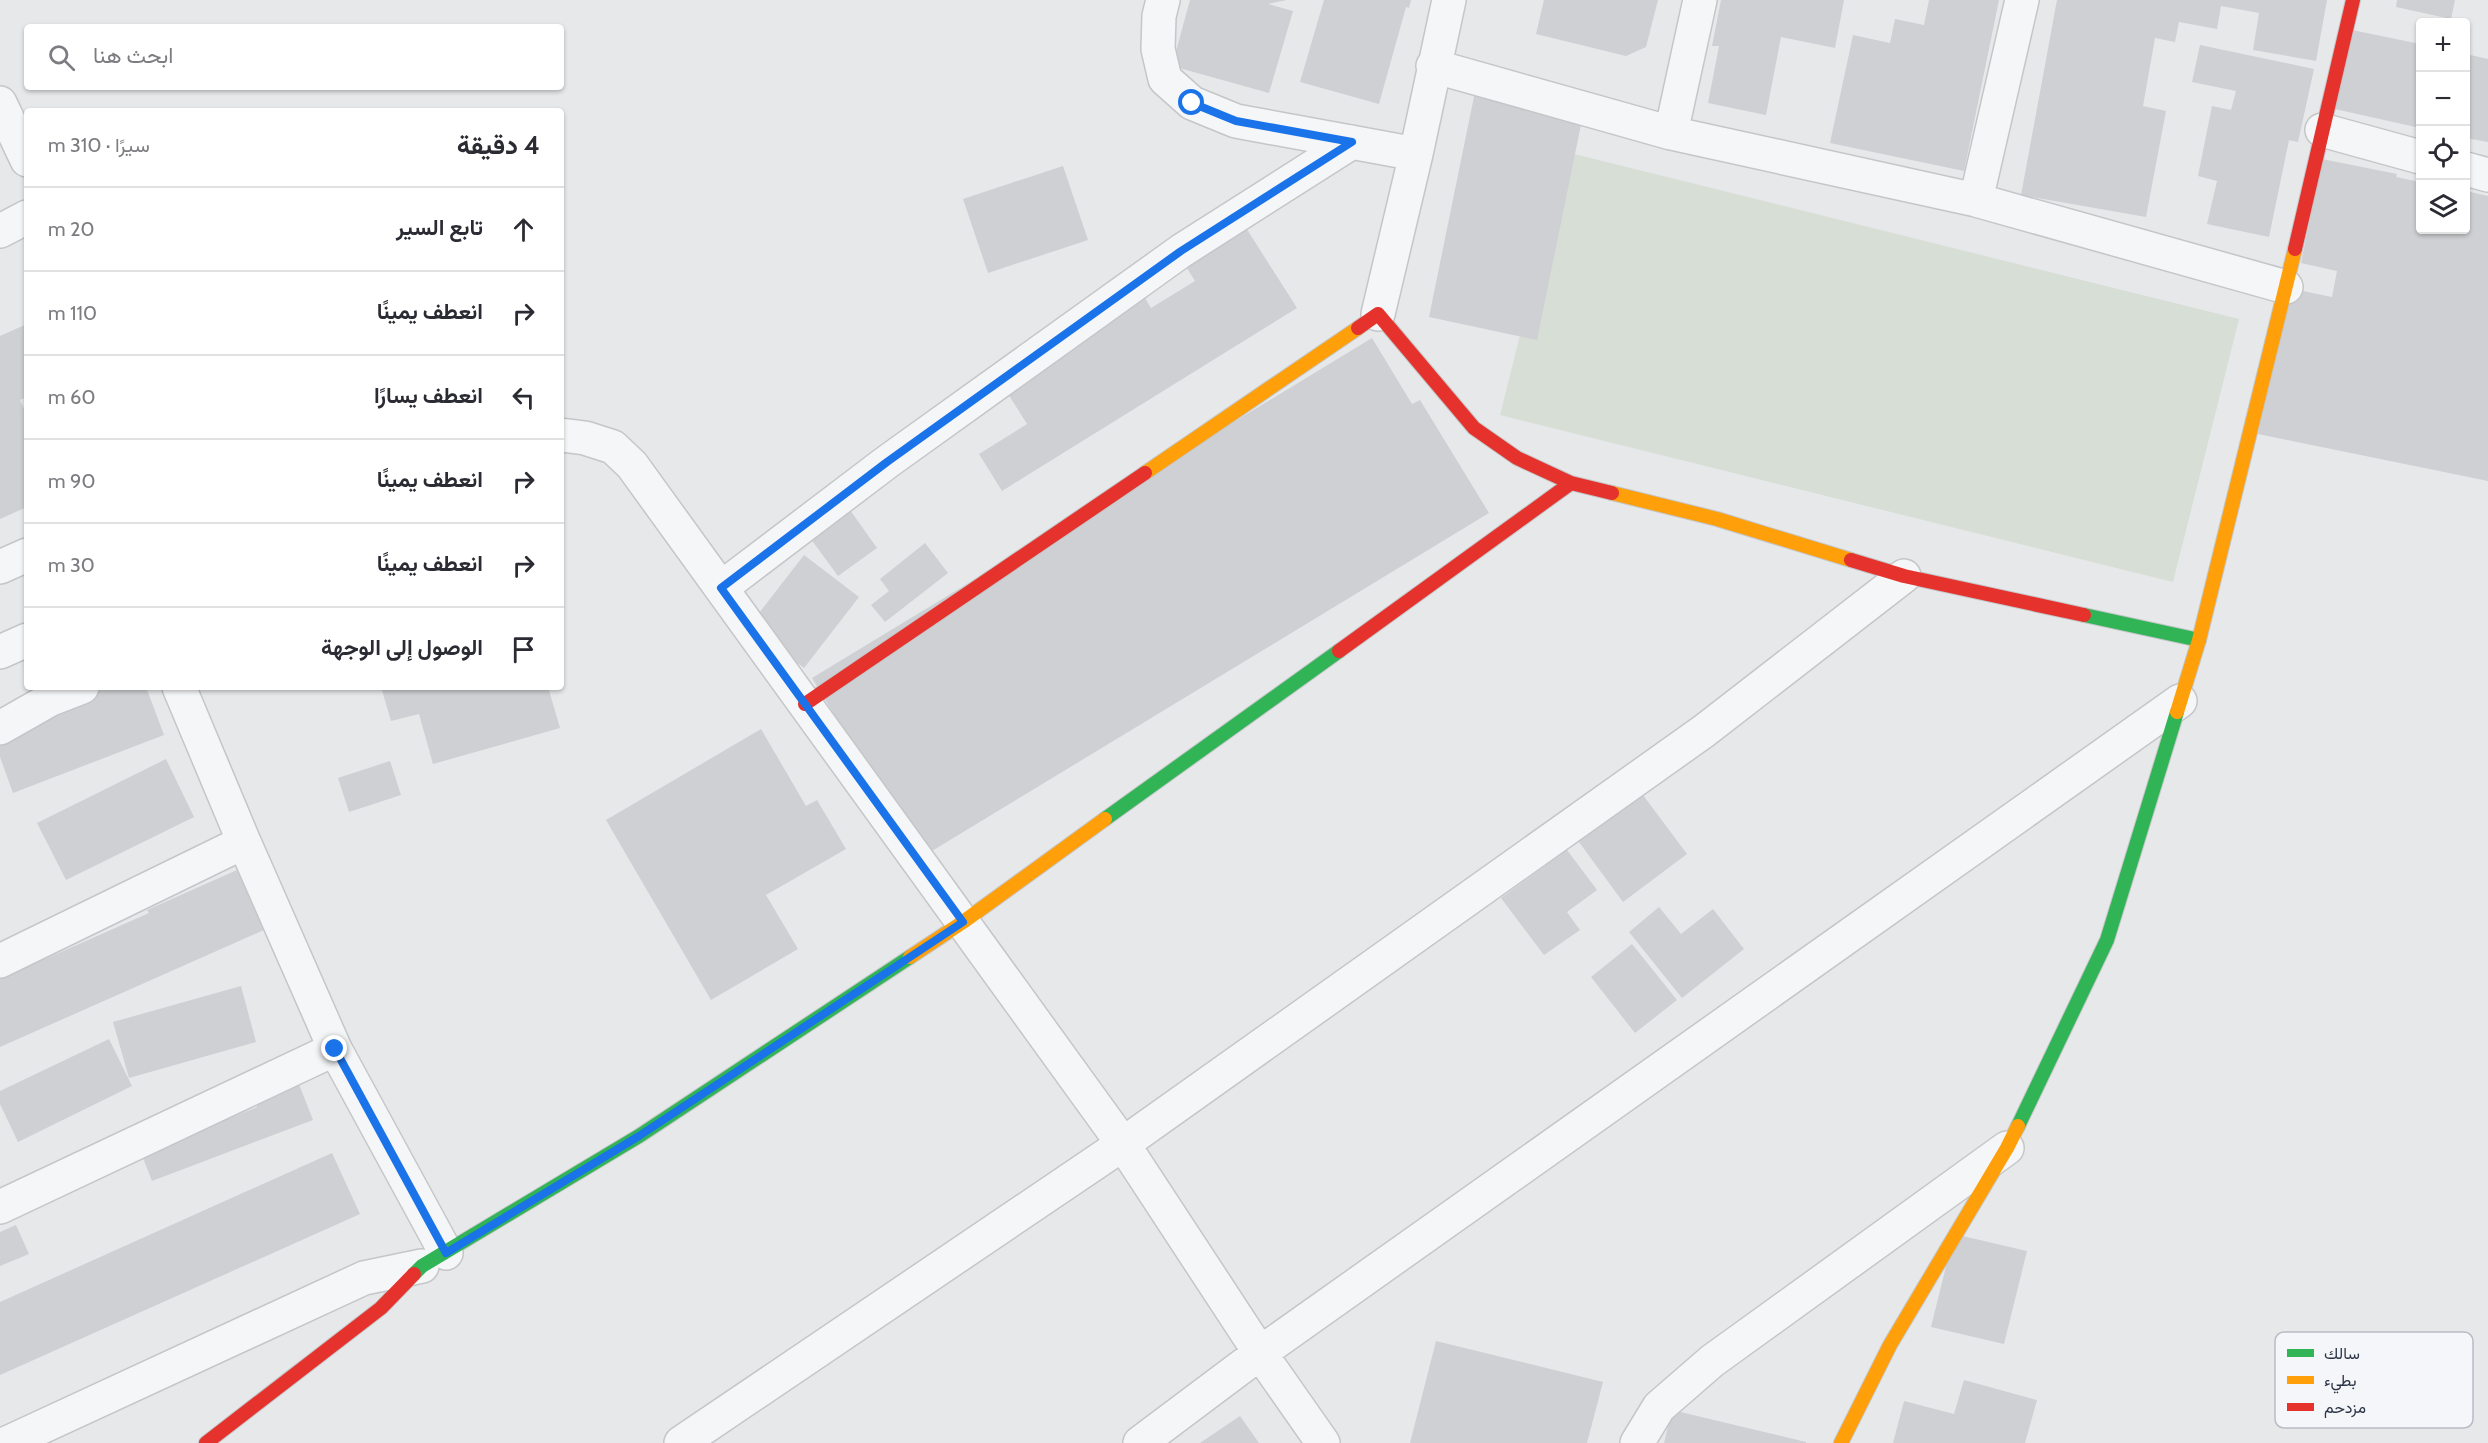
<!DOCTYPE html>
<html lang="ar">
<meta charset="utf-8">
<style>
:root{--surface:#fff;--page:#f7f7f7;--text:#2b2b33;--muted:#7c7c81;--line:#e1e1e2}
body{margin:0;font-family:Cabin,Vazirmatn,sans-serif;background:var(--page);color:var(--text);direction:rtl}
.controls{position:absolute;right:18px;top:18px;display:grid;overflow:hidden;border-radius:6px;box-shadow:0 2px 4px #0004}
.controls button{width:54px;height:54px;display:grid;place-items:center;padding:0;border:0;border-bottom:2px solid var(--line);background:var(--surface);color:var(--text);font:30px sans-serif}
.stop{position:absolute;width:18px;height:18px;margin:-14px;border:4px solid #1a73e8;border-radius:50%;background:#fff}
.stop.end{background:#1a73e8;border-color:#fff;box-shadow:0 2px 6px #0008}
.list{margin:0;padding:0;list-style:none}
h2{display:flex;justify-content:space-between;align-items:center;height:78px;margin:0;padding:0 24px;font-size:26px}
h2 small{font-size:20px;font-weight:400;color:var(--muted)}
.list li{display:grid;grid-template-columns:39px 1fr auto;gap:18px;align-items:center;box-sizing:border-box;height:84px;padding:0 24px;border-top:2px solid var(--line)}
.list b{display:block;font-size:22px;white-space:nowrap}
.list em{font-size:20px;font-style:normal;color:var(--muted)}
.icon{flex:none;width:33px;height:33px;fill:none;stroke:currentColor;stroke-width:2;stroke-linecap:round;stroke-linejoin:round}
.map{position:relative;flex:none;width:2488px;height:1443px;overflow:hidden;direction:ltr}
.search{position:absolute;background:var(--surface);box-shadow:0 2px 4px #0004;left:24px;top:24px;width:540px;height:66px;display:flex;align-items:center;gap:15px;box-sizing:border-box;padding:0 21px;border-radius:6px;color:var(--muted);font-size:22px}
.panel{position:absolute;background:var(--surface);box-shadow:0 2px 4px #0004;left:24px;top:108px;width:540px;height:582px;border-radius:6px;direction:rtl}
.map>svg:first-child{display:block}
.green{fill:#d6ded6}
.building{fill:#ced0d3}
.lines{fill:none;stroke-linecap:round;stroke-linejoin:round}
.street-casing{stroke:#c4c6c8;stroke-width:36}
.fast-casing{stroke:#c4c6c8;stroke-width:16}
.slow-casing{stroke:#c4c6c8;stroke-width:16}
.jam-casing{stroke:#c4c6c8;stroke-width:16}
.street{stroke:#f5f6f7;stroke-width:33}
.fast{stroke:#30b455;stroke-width:14}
.slow{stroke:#ff9f0a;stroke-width:14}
.jam{stroke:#e5322d;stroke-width:14}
.route{stroke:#1a73e8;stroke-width:8}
.key{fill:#f4f6f9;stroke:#b8bcc3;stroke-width:1.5}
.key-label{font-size:16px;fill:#2b3445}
</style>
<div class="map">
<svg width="2488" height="1443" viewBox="0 0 2488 1443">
<rect width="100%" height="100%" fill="#e6e8ea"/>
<path class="green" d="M 1566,152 L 2239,319 L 2173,582 L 1500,415 Z"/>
<path class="building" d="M 1190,0 L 1287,0 L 1268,4 L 1293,11 L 1269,93 L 1172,66 Z
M 1324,0 L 1411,0 L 1409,8 L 1406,7 L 1379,104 L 1300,82 Z
M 1544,0 L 1658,0 L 1646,47 L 1626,56 L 1536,34 Z
M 1721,0 L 1844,0 L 1835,48 L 1781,37 L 1766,115 L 1708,103 L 1719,46 L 1712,46 Z
M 1929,0 L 1999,0 L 1964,171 L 1830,143 L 1853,35 L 1890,43 L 1895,19 L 1924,25 Z
M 2057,0 L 2327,0 L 2316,61 L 2253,50 L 2259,13 L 2221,6 L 2217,29 L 2179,22 L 2175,42 L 2155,38 L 2143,106 L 2166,111 L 2146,217 L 2021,195 Z
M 2397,0 L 2455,0 L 2451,19 L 2396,7 Z
M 2352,30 L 2420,44 L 2420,128 L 2335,109 Z
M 2200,45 L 2314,69 L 2298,142 L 2289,140 L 2269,237 L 2207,224 L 2217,181 L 2198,176 L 2212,106 L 2231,110 L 2236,91 L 2192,82 Z
M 2466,54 L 2488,59 L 2488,142 L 2466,138 Z
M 1477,82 L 1585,105 L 1537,340 L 1429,317 Z
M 2322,159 L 2397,174 L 2396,177 L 2420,182 L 2420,230 L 2466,230 L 2466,191 L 2488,196 L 2488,481 L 2258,434 L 2288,288 L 2332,297 L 2337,271 L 2301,263 Z
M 1063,166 L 1088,240 L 988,273 L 963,199 Z
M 1241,220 L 1297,308 L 1002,491 L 979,454 L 1027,424 L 1000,381 L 1142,293 L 1151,308 L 1195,281 L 1180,257 Z
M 27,324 L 27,397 L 20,400 L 27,415 L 27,507 L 0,519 L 0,336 Z
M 1372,338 L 1412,404 L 1420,400 L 1489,513 L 927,854 L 887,802 L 812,678 Z
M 845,503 L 877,548 L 838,576 L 805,531 Z
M 925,543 L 948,573 L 885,622 L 871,605 L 889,591 L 880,579 Z
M 804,555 L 859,597 L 804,668 L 749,626 Z
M 98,687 L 146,687 L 164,735 L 13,793 L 0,757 L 0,724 Z
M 381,687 L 548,687 L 560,728 L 433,764 L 419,714 L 391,721 Z
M 761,729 L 806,806 L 817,800 L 846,849 L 766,895 L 798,949 L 711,1000 L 606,820 Z
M 166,759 L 194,817 L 66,880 L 37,823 Z
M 390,761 L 401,795 L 349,812 L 338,778 Z
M 1640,791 L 1687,854 L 1623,902 L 1576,838 Z
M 1567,850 L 1597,890 L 1567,912 L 1580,930 L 1544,955 L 1501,898 Z
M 237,870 L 264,930 L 0,1047 L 0,979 L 149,913 L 147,910 Z
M 1659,907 L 1681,934 L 1713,909 L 1744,949 L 1682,998 L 1629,932 Z
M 1632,944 L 1677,1000 L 1635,1033 L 1591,977 Z
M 241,986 L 256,1042 L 129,1078 L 113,1022 Z
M 109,1039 L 132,1086 L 18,1142 L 0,1104 L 0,1091 Z
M 288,1056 L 313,1120 L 152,1181 L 131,1127 L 215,1124 L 257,1107 L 244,1073 Z
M 332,1153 L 360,1214 L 0,1375 L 0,1302 Z
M 16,1225 L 29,1254 L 0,1266 L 0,1232 Z
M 1954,1234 L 2027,1251 L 2004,1344 L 1931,1327 Z
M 1436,1341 L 1603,1382 L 1587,1443 L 1410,1443 Z
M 1964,1380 L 2037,1400 L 2025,1443 L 1893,1443 L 1904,1401 L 1954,1414 Z
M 1672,1410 L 1806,1442 L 1806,1443 L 1664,1443 Z
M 1240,1416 L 1259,1443 L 1200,1443 Z"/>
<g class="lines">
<g class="street-casing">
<path id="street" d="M 1163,0 L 1159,16 L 1158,49 L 1165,79 L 1192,103 L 1236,121 L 1416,154
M 1433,66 L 1671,133 L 1976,200 L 2286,287
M 0,103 L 27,160
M 2322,130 L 2420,157
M 1671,133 L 1700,0
M 2466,169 L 2488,175
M 1976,200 L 2022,0
M 0,231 L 27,217
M 1378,314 L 1416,154 L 1449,0
M 561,435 L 585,438 L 613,447 L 632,465 L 1123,1144 L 1260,1353 L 1323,1443
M 0,567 L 27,555
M 721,588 L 887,462 L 1181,251 L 1352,142
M 0,652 L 27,640
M 179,687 L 244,842 L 335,1049 L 446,1253
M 0,728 L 51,699 L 82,687
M 0,961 L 244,842
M 0,1207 L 335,1049
M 7,1443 L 364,1278 L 422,1266
M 681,1443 L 1123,1144 L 1704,731 L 1904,576
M 1140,1443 L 1260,1353 L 2180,701
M 1637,1443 L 1659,1407 L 1712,1361 L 2007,1148"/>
</g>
<g class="fast-casing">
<path id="fast" d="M 2084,615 L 2199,640
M 1105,819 L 1339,651
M 2018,1126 L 2107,940 L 2177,712
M 414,1274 L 422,1266 L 639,1136 L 910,957"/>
</g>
<g class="slow-casing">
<path id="slow" d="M 1145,473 L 1358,328
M 1612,493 L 1717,519 L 1851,560
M 2177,712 L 2199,640 L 2295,249
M 910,957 L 963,922 L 1105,819
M 1841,1443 L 1890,1345 L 2007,1148 L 2018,1126"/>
</g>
<g class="jam-casing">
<path id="jam" d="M 2295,249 L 2353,0
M 1358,328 L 1378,314 L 1474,428 L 1517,458 L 1571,483 L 1612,493
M 1851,560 L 1904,576 L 2084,615
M 1339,651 L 1571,483
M 805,704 L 1145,473
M 206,1443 L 381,1308 L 414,1274"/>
</g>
<use href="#street" class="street"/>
<use href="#fast" class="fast"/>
<use href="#slow" class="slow"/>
<use href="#jam" class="jam"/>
</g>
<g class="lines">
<path class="route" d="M 335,1049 L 446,1253 L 639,1136 L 963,922 L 721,588 L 887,462 L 1181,251 L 1352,142 L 1236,121 L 1192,103"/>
</g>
<rect x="2275" y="1332" width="198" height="96" rx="9" class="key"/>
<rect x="2287" y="1349" width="27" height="8" fill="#30b455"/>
<rect x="2287" y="1376" width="27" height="8" fill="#ff9f0a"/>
<rect x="2287" y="1403" width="27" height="8" fill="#e5322d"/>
<g class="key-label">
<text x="2324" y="1359">سالك</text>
<text x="2324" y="1386">بطيء</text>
<text x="2324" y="1413">مزدحم</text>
</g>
</svg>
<div class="controls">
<button>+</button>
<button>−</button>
<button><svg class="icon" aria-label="locate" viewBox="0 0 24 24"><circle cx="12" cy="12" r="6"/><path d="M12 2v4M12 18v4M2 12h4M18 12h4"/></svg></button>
<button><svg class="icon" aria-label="layers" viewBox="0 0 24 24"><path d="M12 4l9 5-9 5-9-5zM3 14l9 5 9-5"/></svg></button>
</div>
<div class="stop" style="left:1192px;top:103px"></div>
<div class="stop end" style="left:335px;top:1049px"></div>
<div class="search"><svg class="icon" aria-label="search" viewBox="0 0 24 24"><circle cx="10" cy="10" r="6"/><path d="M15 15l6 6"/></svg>ابحث هنا</div>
<section class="panel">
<h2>4 دقيقة<small>سيرًا · 310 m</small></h2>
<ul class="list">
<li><svg class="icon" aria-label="ahead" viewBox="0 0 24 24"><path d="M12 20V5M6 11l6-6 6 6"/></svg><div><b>تابع السير</b></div><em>20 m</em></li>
<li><svg class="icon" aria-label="right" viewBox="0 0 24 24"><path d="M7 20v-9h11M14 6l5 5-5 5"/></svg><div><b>انعطف يمينًا</b></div><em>110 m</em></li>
<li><svg class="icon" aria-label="left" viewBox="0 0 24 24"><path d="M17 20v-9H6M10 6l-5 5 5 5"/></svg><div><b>انعطف يسارًا</b></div><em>60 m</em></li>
<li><svg class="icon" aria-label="right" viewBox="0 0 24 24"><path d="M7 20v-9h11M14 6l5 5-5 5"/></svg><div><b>انعطف يمينًا</b></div><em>90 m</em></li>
<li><svg class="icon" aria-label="right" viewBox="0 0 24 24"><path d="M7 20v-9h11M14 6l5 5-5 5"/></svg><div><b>انعطف يمينًا</b></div><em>30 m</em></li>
<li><svg class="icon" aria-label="arrive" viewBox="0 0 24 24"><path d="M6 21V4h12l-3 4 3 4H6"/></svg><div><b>الوصول إلى الوجهة</b></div></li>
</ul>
</section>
</div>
